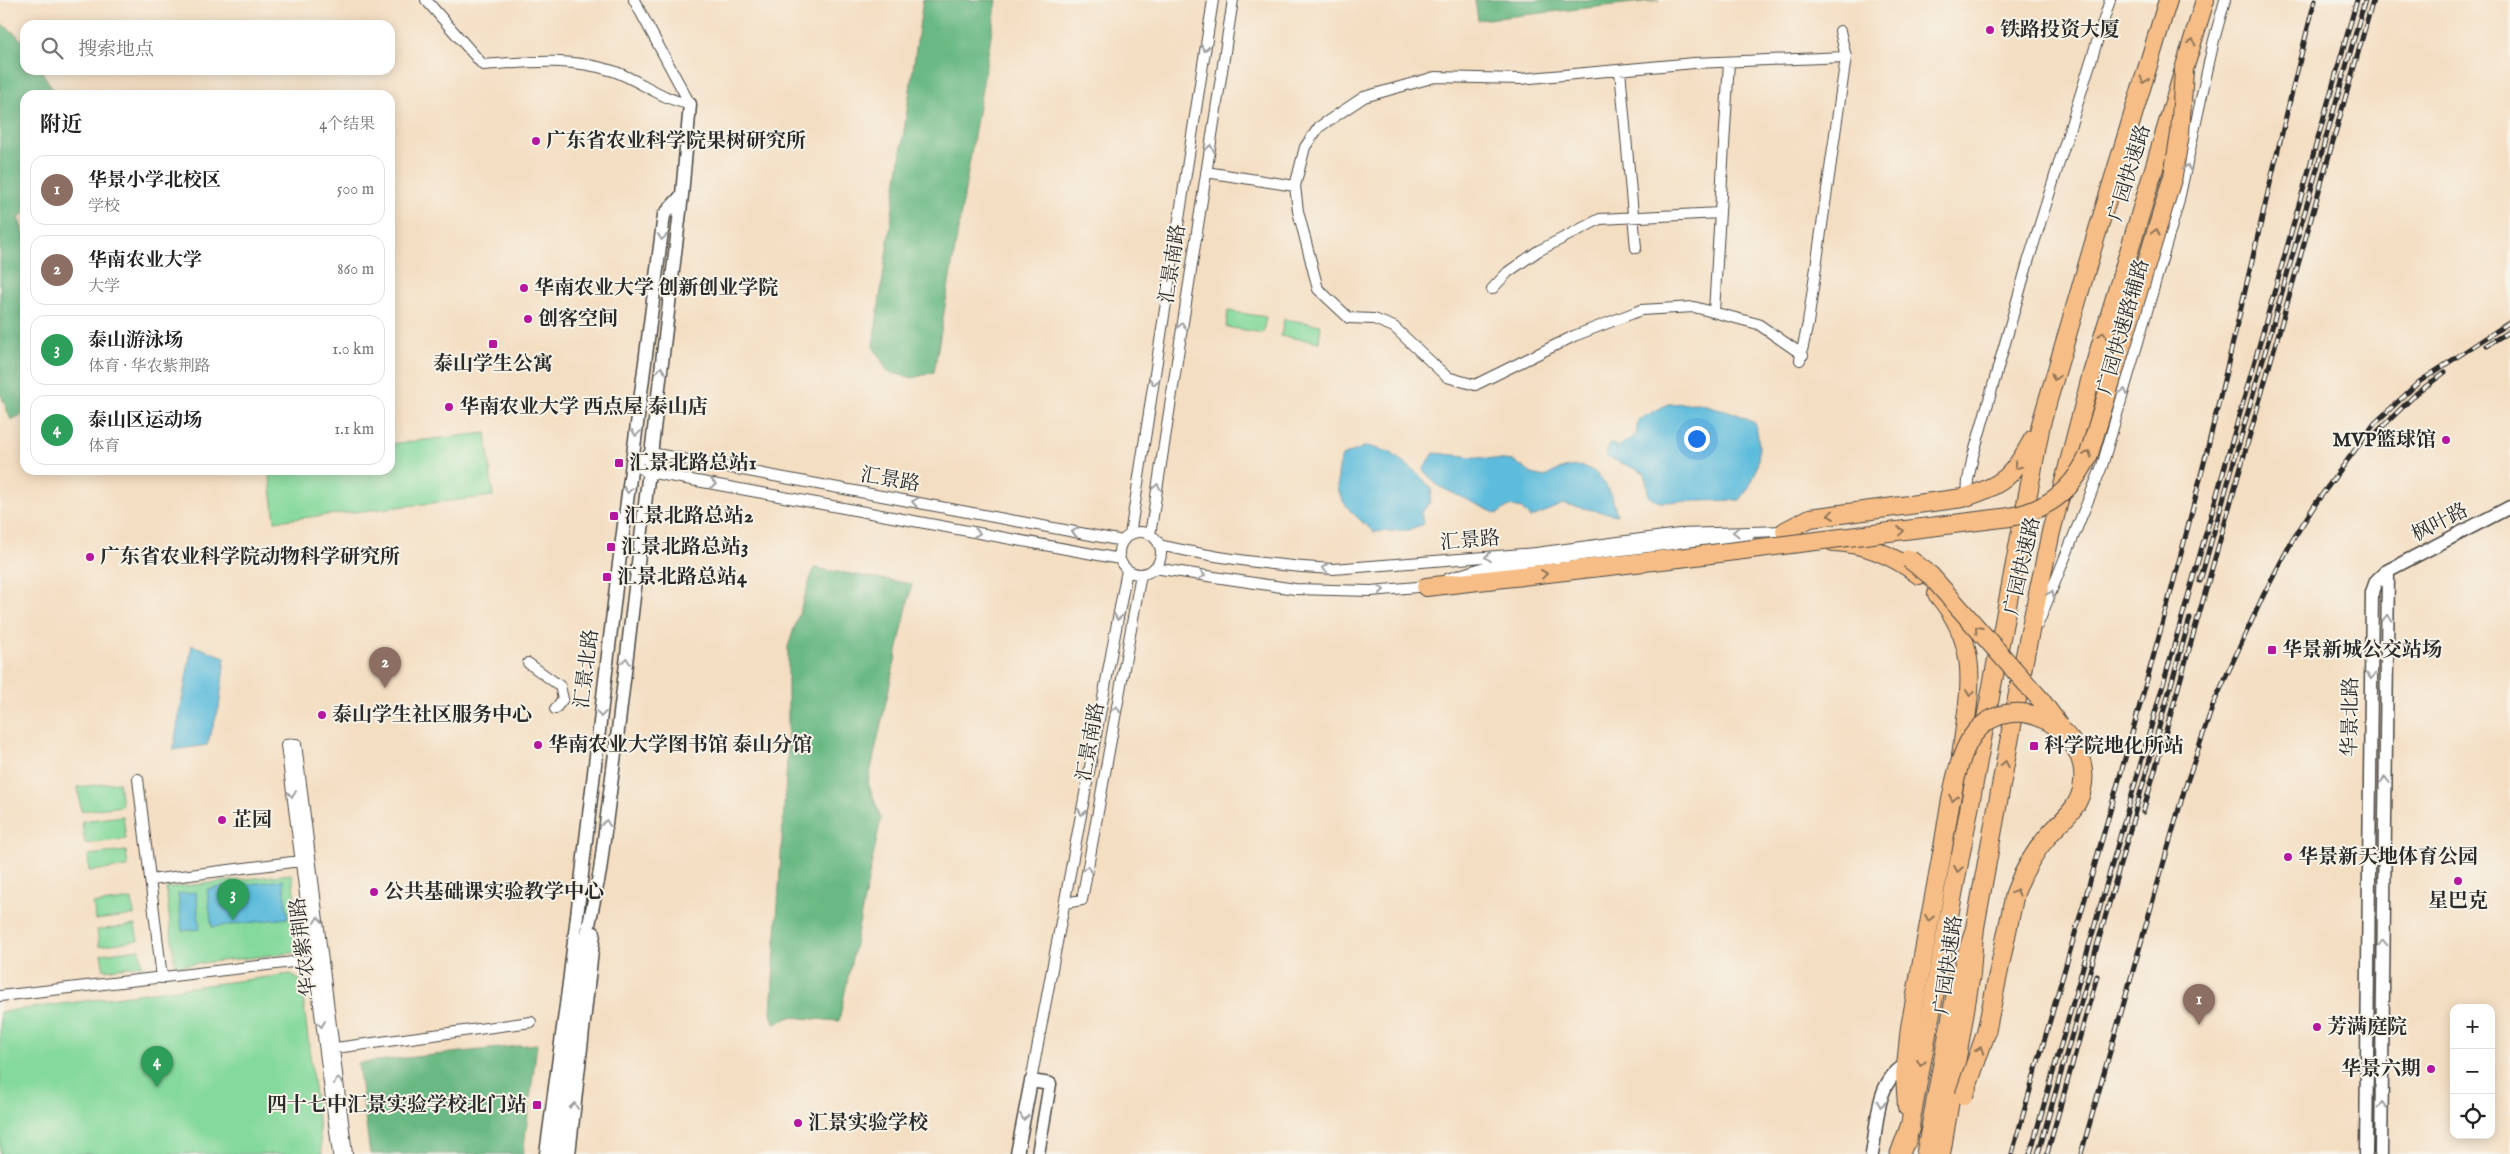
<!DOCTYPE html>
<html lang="zh">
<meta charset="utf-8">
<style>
:root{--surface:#fff;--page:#f2f2f2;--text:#222;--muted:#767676;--line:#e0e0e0;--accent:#db2777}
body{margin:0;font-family:"IM FELL English","Noto Serif SC",serif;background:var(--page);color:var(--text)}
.controls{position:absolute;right:15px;bottom:15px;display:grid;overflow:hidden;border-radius:10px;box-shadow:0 2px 12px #0003}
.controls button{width:45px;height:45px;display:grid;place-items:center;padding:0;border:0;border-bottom:1px solid var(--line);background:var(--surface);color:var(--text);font:25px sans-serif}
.you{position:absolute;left:1696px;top:438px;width:18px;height:18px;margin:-12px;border:4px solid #fff;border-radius:50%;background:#1a73e8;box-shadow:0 0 0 8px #1a73e833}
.badge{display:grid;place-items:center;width:32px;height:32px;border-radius:50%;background:var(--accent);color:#fff;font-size:16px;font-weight:700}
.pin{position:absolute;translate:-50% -41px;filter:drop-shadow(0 1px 2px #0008)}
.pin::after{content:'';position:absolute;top:26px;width:18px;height:15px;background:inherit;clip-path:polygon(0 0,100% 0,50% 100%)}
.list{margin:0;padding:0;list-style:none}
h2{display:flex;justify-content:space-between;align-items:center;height:65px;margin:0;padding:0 20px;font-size:21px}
h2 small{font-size:16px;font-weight:400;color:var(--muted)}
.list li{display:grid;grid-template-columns:32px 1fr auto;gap:15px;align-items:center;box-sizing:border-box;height:70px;margin:0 10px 10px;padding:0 10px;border:1px solid var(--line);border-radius:15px}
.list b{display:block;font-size:19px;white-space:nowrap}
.list p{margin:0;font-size:16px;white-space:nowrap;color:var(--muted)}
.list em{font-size:16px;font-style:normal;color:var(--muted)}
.icon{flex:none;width:28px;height:28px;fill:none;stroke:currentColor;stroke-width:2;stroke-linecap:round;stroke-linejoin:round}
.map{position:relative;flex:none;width:2510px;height:1154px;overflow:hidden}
.search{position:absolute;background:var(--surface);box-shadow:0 2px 12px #0003;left:20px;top:20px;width:375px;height:55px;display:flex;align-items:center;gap:12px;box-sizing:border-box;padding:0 18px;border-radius:15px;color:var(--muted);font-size:19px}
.panel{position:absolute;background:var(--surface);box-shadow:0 2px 12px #0003;left:20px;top:90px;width:375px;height:385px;border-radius:15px}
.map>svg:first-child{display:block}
.green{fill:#84d99c;stroke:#588264}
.forest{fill:#6bb984;stroke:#4b7258}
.water{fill:#5dbcdc;stroke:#447484}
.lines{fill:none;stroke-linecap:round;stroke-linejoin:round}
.minor-casing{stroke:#494642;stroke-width:12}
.tertiary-casing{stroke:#494642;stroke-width:15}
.trunk-casing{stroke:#494642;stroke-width:20}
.motorway-casing{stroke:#494642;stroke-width:21}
.minor{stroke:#fff;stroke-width:10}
.tertiary{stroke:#fff;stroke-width:12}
.trunk{stroke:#f6be86;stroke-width:18}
.motorway{stroke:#f6be86;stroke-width:19}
.rail-casing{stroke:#2b2b2b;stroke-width:5}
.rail{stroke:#f7f3e8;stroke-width:3;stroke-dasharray:9;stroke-linecap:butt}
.trunk-bridge-casing{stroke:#494642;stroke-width:20;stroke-linecap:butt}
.trunk-bridge{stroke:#f6be86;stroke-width:18}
.oneway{stroke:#907458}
.oneway2{stroke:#a0a0a0}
.poi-dot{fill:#b5179e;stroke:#f7f3e8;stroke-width:2}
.labels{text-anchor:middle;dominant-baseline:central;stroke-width:4;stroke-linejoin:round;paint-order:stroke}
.poi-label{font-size:20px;font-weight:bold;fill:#2b2b2b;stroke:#f7f3e8;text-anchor:start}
.street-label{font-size:20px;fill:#2b2b2b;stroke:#f7f3e8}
</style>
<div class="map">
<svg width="2510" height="1154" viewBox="0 0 2510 1154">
<rect width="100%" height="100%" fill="#f7f3e8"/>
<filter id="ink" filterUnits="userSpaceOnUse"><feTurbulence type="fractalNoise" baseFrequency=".02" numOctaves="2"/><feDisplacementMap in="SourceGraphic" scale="10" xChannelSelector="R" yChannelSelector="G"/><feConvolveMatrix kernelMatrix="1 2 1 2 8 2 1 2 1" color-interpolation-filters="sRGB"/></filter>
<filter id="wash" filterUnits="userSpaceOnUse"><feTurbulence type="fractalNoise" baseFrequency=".0096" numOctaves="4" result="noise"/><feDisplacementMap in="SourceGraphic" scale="20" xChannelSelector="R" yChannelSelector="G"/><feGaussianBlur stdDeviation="1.12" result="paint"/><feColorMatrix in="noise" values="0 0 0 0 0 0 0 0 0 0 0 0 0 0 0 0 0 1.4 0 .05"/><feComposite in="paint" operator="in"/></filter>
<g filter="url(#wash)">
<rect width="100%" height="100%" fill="#f4dec2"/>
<path class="green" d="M 1228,311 L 1266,317 L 1263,333 L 1226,327 Z
M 1284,319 L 1321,325 L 1319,342 L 1281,336 Z
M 486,433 L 493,496 L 275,521 L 269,470 L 390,470 L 390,444 Z
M 119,782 L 122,806 L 81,811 L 78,787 Z
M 123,816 L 126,839 L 85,844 L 82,821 Z
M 126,851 L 128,867 L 89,871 L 88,855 Z
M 292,874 L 301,952 L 175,966 L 166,888 Z
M 132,899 L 134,915 L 96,920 L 93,904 Z
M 135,925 L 138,940 L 99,946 L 97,930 Z
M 140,949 L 142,965 L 104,970 L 101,954 Z
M 291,974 L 301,981 L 322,1154 L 0,1154 L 0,1012 Z"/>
<path class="forest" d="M 923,0 L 997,0 L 934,372 L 913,378 L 888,372 L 873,346 Z
M 1475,0 L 1660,0 L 1478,20 Z
M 0,23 C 25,40 25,39 25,70 L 41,70 L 56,95 L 25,95 L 25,213 L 18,218 L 25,236 L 25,413 L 11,420 L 0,392 Z
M 814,568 L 912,584 L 868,783 L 881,818 L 839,1021 L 790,1017 L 774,1024 L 771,1013 L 788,746 L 788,647 Z
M 537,1044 L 523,1154 L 370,1154 L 358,1063 Z"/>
<path class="water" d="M 1699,403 L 1735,413 L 1755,423 C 1763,451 1759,477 1740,500 L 1660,502 L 1649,497 L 1645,473 L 1605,456 L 1610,442 L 1618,447 L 1636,435 L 1638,420 L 1668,404 Z
M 1367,446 L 1390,452 L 1417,473 L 1432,489 L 1430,502 L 1421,513 L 1424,524 L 1408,530 L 1374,532 C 1344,506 1330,497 1342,456 Z
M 1434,453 L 1514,461 L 1532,474 L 1545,477 C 1586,452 1607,473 1617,515 L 1563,504 L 1530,518 L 1522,509 L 1509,506 L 1497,514 L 1438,486 L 1423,470 Z
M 192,645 L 225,657 L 219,708 L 207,745 L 173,750 Z
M 283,880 L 288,918 L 212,927 L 207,889 Z
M 196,892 L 200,929 L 182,931 L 178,894 Z"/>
</g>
<g filter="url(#ink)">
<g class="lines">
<g class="minor-casing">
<path id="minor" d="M 426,0 L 483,65 C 528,62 570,57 613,71 C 640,80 662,100 690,104
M 634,0 L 690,104
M 1620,70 L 1636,248
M 1206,172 L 1295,186
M 1492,289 L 1508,272 L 1538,251 L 1600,219 L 1720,213
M 1714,312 L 1729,62
M 1803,355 L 1758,324 L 1694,307 L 1641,310 L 1574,336 L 1475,385 L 1447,377 L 1394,327 L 1374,319 L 1349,318 L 1318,289 L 1298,211 L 1295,186 L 1305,147 L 1319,127 L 1364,97 L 1435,77 L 1520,79 L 1694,63 L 1846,57
M 1800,360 L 1808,323 L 1846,57 L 1840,31
M 632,464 L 651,453 L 1123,541
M 632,464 L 648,472 L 1120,559
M 1967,497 L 1968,480 L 1973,456 L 2028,262 L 2110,0
M1119 553a21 21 0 1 1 42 0a21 21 0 1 1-42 0Z
M 1130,535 L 1213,0
M 1150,535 L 1233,0
M 1159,545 C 1216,558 1275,566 1333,569 L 1536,553 L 1679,534 L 1785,531
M 1154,568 L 1295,589 L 1371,591 L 1429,586
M 1447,579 L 1485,567 L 1606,552 L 1705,540 L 1751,542
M 2038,624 L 2102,466 L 2178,204 L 2214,40 L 2225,0
M 528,663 L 560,686 L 563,699 L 555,709
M 138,779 L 162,978
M 150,880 L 308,860
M 1065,903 L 1082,900 L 1141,574
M 0,996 L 319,959
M 328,1049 L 531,1022
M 1031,1081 L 1127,570
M 338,1154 L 286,745 L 296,744 L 347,1154"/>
</g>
<g class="tertiary-casing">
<path id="tertiary" d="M 546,1154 L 569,983 L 617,579 L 664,215 L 682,195
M 557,1154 L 585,944 L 600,871 L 619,722 L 682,195 L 690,104
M 569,1154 L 594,933
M 1017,1154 L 1031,1081 L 1050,1084 L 1038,1154
M 1872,1154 C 1878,1123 1875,1083 1905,1065
M 2366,1154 L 2372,592 L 2376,581 L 2385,572 L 2510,507
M 2381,1154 L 2388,571"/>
</g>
<g class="trunk-casing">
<path id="trunk" d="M 1785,531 L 1810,518 L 1963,498 C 2004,485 2013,476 2033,439
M 1833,542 C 1866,543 1894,556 1919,575
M 1426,587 L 1679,558
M 1937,594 C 1983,647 1969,693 1961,756
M 1907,1107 L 1905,1076 L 1910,1027 L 1942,853
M 1907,1141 L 2041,424 L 2093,246 L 2168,0
M 1941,1154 L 1971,974 L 1974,933 L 2025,655 L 2051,532 L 2091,377 L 2205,0"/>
</g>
<g class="motorway-casing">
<path id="motorway" d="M 1900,1154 L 1910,1127
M 1926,1154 L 1958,984 L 1974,933"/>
</g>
<use href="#minor" class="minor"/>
<use href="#tertiary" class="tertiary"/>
<use href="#trunk" class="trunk"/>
<use href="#motorway" class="motorway"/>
<g class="rail-casing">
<path id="rail" d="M 2487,345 L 2510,331
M 2370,439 L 2417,393 L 2445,372
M 2200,581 L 2365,0
M 2143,812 L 2373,0
M 2012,1154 C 2067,958 2126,763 2178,565 C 2228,378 2266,188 2315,0
M 2030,1154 L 2357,0
M 2038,1154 L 2190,618
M 2047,1154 L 2097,976
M 2081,1154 L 2184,791 L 2213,705 L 2263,596 L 2292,541 L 2318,500 L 2375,423 L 2419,382 L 2510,322"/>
</g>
<use href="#rail" class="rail"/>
<g class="trunk-bridge-casing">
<path id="trunk-bridge" d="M 1679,558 L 2010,517 C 2048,510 2074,489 2089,454 L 2173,176 L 2180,134 L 2184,70
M 1909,559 L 1930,575 L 2040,699 L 2059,725
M 1942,853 C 1948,821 1954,759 1974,734 C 2013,684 2095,731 2082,789 C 2078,809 2062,820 2049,835 C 2034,852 2023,871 2015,893 L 1986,1033 L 1964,1096"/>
</g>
<use href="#trunk-bridge" class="trunk-bridge"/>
</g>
<defs><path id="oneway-chevron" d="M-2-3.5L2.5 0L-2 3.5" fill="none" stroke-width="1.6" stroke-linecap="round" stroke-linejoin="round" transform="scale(1.25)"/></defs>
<g class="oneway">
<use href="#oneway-chevron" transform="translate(2192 42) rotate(-73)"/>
<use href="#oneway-chevron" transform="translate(2144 80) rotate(107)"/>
<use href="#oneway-chevron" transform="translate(2156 232) rotate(-73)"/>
<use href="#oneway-chevron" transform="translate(2103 335) rotate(-73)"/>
<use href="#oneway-chevron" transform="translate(2055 377) rotate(106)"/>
<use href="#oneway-chevron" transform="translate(2088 454) rotate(-70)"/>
<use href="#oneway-chevron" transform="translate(2017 466) rotate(128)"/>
<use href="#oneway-chevron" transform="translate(1831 515) rotate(173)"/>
<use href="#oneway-chevron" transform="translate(1901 531) rotate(-7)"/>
<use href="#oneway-chevron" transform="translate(1544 574) rotate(-7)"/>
<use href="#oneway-chevron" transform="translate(1978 629) rotate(-132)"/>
<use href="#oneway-chevron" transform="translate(1970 693) rotate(96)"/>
<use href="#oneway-chevron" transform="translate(2005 764) rotate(-80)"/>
<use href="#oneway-chevron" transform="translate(1953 798) rotate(101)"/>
<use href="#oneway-chevron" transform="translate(1958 869) rotate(100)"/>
<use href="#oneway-chevron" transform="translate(2016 892) rotate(-74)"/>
<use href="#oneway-chevron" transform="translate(1929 918) rotate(101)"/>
<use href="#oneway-chevron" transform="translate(1980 1050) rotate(-70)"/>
<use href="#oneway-chevron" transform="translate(1921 1063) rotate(100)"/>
</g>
<g class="oneway2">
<use href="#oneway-chevron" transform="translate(1205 48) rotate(99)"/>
<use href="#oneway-chevron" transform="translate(1210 148) rotate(-81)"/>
<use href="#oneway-chevron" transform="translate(2187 168) rotate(-77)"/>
<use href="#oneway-chevron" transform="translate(662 237) rotate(97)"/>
<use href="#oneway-chevron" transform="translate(1182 326) rotate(-81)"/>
<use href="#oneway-chevron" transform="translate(661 370) rotate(-83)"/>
<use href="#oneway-chevron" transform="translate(1154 382) rotate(99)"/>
<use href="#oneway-chevron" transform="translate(2124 392) rotate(-74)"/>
<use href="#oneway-chevron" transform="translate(636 433) rotate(98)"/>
<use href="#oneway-chevron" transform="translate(713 484) rotate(10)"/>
<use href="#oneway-chevron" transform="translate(1157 487) rotate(-81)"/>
<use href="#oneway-chevron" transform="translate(628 490) rotate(98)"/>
<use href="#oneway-chevron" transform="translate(915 502) rotate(-170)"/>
<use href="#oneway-chevron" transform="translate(1075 532) rotate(-170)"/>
<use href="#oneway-chevron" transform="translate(1736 532) rotate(179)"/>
<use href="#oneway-chevron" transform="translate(977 533) rotate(10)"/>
<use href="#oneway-chevron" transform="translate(1488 557) rotate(175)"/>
<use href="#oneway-chevron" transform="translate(1325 568) rotate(-178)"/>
<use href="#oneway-chevron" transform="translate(1202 575) rotate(8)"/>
<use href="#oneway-chevron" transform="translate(1381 590) rotate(-5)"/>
<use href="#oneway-chevron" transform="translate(2051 594) rotate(-67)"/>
<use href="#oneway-chevron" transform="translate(1118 617) rotate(101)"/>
<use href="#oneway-chevron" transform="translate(2387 618) rotate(-89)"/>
<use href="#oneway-chevron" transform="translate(626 661) rotate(-83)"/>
<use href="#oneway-chevron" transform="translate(2371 676) rotate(91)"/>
<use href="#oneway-chevron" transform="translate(1116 709) rotate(-80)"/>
<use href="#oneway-chevron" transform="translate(601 714) rotate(97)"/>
<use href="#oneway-chevron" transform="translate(2385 780) rotate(-89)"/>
<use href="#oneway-chevron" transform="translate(292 794) rotate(83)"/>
<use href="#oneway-chevron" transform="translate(1082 812) rotate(101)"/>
<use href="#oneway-chevron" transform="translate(606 823) rotate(-83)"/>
<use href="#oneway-chevron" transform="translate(1087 869) rotate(-80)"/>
<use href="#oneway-chevron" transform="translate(318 920) rotate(-97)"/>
<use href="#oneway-chevron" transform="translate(2383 943) rotate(-90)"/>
<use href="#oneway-chevron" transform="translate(321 1024) rotate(83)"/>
<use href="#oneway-chevron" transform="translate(338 1081) rotate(-97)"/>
<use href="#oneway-chevron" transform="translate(1881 1104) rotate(100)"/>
<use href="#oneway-chevron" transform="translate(2382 1105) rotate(-90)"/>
<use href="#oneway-chevron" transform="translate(574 1106) rotate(-83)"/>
<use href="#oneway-chevron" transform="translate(1024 1117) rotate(101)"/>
</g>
</g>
<g class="poi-dot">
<circle cx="1990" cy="30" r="5"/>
<circle cx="536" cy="141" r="5"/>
<circle cx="524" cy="288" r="5"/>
<circle cx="528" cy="319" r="5"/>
<rect x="488" y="339" width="10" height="10" rx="2.5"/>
<circle cx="449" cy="407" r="5"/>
<circle cx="2446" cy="440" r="5"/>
<rect x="614" y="458" width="10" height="10" rx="2.5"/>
<rect x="609" y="511" width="10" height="10" rx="2.5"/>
<rect x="606" y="542" width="10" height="10" rx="2.5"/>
<circle cx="90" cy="557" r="5"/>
<rect x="602" y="572" width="10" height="10" rx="2.5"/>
<rect x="2267" y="645" width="10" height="10" rx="2.5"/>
<circle cx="322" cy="715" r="5"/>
<circle cx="538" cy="745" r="5"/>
<rect x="2029" y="741" width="10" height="10" rx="2.5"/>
<circle cx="222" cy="820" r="5"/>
<circle cx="2288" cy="857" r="5"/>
<circle cx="2458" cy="881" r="5"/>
<circle cx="374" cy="892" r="5"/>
<circle cx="2317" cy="1027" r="5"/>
<circle cx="2431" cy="1069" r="5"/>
<rect x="532" y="1100" width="10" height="10" rx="2.5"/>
<circle cx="798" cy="1123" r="5"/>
</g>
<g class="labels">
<g class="poi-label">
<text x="2000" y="30">铁路投资大厦</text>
<text x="546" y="141">广东省农业科学院果树研究所</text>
<text x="534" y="288">华南农业大学 创新创业学院</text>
<text x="538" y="319">创客空间</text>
<text x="493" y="364" text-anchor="middle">泰山学生公寓</text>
<text x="459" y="407">华南农业大学 西点屋 泰山店</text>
<text x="2436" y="440" text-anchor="end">MVP篮球馆</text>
<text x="629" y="463">汇景北路总站1</text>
<text x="624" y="516">汇景北路总站2</text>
<text x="621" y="547">汇景北路总站3</text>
<text x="100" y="557">广东省农业科学院动物科学研究所</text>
<text x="617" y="577">汇景北路总站4</text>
<text x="2282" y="650">华景新城公交站场</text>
<text x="332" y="715">泰山学生社区服务中心</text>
<text x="548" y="745">华南农业大学图书馆 泰山分馆</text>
<text x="2044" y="746">科学院地化所站</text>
<text x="232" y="820">芷园</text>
<text x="2298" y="857">华景新天地体育公园</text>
<text x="384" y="892">公共基础课实验教学中心</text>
<text x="2458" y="901" text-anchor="middle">星巴克</text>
<text x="2327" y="1027">芳满庭院</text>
<text x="2421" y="1069" text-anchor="end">华景六期</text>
<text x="527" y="1105" text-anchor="end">四十七中汇景实验学校北门站</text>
<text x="808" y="1123">汇景实验学校</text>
</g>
<g class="street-label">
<text transform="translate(2130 173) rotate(-73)">广园快速路</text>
<text transform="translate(1173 264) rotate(-81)">汇景南路</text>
<text transform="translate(2124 327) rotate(-74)">广园快速路辅路</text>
<text transform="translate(890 480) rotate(10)">汇景路</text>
<text transform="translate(2440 523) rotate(-27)">枫叶路</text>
<text transform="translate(1470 541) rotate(-5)">汇景路</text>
<text transform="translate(2023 566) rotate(-77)">广园快速路</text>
<text transform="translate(587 669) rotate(-83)">汇景北路</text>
<text transform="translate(2351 717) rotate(-89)">华景北路</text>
<text transform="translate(1091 742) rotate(-80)">汇景南路</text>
<text transform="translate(304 947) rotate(-97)">华农紫荆路</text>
<text transform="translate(1949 965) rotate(-82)">广园快速路</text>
</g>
</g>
</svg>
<div class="controls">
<button>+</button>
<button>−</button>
<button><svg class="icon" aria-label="locate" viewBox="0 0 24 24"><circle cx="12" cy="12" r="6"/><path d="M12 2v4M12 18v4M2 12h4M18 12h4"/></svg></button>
</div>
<div class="you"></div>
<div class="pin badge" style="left:2199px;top:1025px;background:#8d6e63">1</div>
<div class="pin badge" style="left:385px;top:688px;background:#8d6e63">2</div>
<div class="pin badge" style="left:233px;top:920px;background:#2e9e5b">3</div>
<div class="pin badge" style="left:157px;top:1087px;background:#2e9e5b">4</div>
<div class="search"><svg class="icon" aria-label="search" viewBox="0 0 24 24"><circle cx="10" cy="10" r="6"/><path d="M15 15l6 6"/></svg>搜索地点</div>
<section class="panel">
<h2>附近<small>4个结果</small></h2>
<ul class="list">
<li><span class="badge" style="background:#8d6e63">1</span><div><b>华景小学北校区</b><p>学校</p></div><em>500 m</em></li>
<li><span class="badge" style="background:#8d6e63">2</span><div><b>华南农业大学</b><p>大学</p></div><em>860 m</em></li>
<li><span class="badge" style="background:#2e9e5b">3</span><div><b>泰山游泳场</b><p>体育 · 华农紫荆路</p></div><em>1.0 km</em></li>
<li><span class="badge" style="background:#2e9e5b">4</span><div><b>泰山区运动场</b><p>体育</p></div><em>1.1 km</em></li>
</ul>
</section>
</div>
